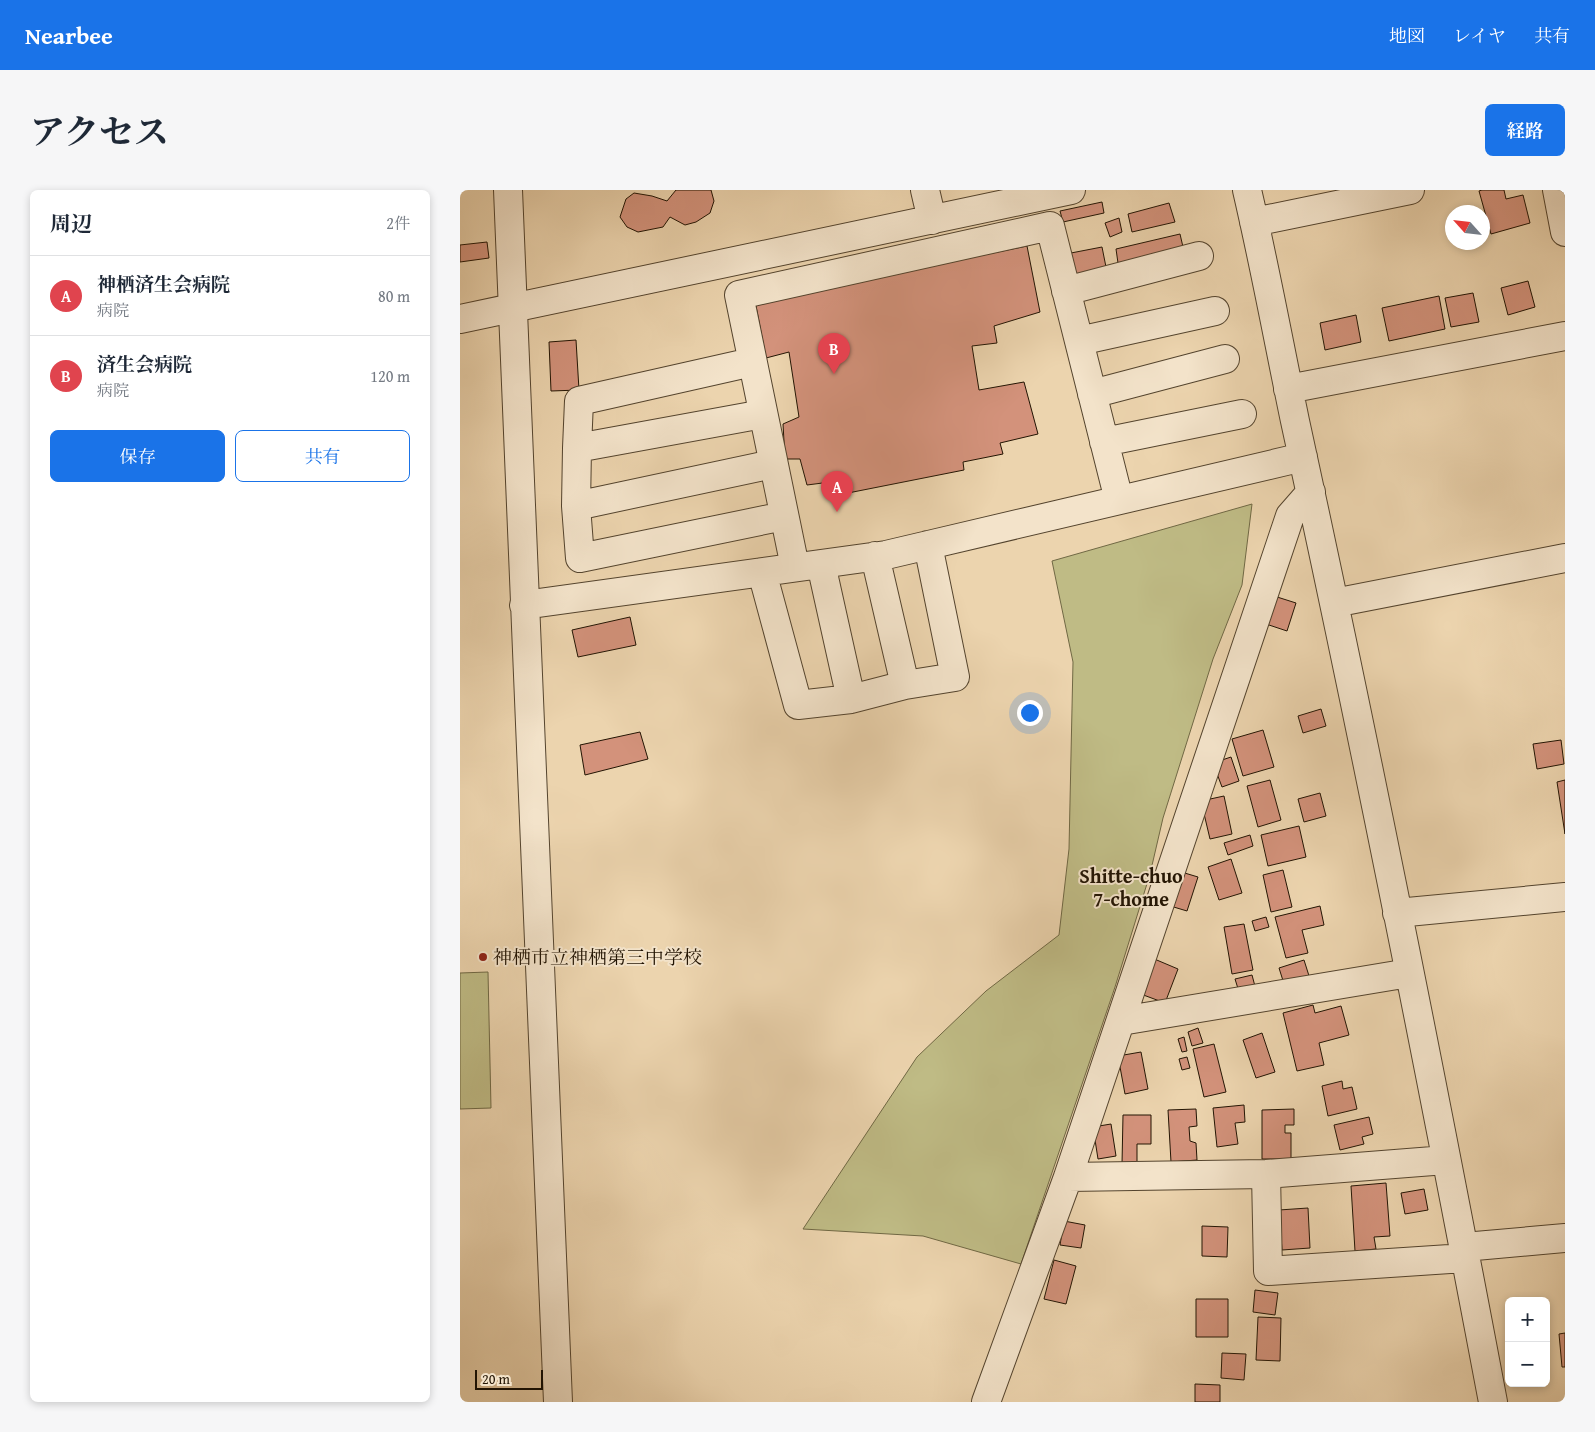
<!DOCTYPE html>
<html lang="ja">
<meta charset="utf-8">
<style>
:root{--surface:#fff;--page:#f6f6f7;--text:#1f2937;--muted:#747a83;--line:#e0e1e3;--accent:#1a73e8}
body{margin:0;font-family:"Gentium Book Plus","Noto Serif JP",serif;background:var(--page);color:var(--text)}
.controls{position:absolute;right:15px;bottom:15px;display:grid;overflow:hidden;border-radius:8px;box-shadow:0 2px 8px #0003}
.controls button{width:45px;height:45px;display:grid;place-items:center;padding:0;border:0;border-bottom:1px solid var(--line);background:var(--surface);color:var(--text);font:25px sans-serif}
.compass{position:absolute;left:985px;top:15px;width:45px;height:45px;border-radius:50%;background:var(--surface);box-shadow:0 2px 8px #0003;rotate:297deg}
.scale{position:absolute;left:15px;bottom:12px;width:68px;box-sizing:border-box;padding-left:5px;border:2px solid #221403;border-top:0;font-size:14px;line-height:18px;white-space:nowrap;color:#221403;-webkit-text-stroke:4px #f3e3ca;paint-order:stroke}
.you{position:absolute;left:569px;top:522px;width:18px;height:18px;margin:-12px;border:4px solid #fff;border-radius:50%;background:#1a73e8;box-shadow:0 0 0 8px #1a73e833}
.badge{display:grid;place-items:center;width:32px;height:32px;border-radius:50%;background:var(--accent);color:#fff;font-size:16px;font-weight:700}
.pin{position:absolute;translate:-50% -41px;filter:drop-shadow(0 1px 2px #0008)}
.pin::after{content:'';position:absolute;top:26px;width:18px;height:15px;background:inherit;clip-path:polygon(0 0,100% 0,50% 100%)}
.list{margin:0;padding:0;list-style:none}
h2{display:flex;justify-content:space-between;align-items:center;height:65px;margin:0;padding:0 20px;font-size:21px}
h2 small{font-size:16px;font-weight:400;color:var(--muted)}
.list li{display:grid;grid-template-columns:32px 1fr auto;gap:15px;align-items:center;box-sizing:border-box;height:80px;padding:0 20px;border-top:1px solid var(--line)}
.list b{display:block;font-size:19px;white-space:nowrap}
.list p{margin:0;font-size:16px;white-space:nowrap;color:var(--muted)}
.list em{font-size:16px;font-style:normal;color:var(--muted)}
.actions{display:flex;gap:10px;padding:15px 20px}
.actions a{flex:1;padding:11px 0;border:1px solid var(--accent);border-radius:8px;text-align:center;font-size:18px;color:var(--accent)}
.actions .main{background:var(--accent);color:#fff}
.map{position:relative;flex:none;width:1105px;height:1212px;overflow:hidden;border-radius:8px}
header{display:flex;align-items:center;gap:30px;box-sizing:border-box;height:70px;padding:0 25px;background:var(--accent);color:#fff}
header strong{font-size:24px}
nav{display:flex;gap:28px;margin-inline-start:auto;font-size:18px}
.intro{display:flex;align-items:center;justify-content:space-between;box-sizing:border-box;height:120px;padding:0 30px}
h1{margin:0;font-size:35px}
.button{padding:12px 22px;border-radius:8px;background:var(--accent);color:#fff;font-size:18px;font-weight:700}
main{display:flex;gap:30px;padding:0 30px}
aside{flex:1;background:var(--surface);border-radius:8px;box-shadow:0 2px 8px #0003}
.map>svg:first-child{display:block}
.green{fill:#bfbb85;stroke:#706844}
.building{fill:#d3927b;stroke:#221403}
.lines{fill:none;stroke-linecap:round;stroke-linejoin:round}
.minor-casing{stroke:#54442e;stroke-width:30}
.minor{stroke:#f3e3ca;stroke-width:28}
.poi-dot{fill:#8f2418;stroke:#f3e3ca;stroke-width:2}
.labels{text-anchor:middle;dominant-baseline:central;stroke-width:4;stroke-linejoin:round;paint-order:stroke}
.poi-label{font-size:19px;fill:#221403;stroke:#f3e3ca;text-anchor:start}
.neighbourhood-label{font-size:20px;font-weight:bold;fill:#221403;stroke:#f3e3ca}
</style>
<header>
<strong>Nearbee</strong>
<nav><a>地図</a><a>レイヤ</a><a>共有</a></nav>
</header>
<div class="intro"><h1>アクセス</h1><a class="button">経路</a></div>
<main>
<aside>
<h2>周辺<small>2件</small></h2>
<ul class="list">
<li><span class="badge" style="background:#e0444e">A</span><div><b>神栖済生会病院</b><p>病院</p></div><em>80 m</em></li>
<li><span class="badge" style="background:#e0444e">B</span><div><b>済生会病院</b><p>病院</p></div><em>120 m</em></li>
</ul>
<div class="actions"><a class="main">保存</a><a>共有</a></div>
</aside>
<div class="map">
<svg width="1105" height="1212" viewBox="0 0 1105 1212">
<rect width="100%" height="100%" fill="#ecd4ae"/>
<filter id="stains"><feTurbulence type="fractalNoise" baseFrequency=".004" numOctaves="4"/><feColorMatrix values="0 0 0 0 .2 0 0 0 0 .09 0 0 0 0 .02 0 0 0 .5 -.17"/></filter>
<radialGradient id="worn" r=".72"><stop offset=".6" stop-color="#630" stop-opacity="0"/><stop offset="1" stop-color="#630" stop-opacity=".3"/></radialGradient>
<path class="green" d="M 792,314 L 782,395 L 753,469 L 703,628 L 690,684 L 655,797 L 561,1074 L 463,1046 L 343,1039 L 457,867 L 526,801 L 599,745 L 609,659 L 613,472 L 592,371 Z
M 28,782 L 31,918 L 0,919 L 0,783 Z"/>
<path class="building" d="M 216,0 L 251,0 L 254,11 L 250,23 L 236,32 L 225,35 L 210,27 L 203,37 L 178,42 L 167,37 L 160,27 L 166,9 L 174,3 L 192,6 L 207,11 Z
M 1022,0 L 1044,0 L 1046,9 L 1063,5 L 1070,33 L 1031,44 L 1019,1 Z
M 642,12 L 644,23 L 603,32 L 600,21 Z
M 709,13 L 715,32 L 672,42 L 668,24 Z
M 659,28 L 662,42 L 650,47 L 645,33 Z
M 720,44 L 723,57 L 658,73 L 656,59 Z
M 27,52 L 29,68 L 0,72 L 0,55 Z
M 567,56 L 580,122 L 534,136 L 537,153 L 512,156 L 519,200 L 564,192 L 578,244 L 540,253 L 543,264 L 503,272 L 504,280 L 388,303 L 386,290 L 347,295 L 340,269 L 325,269 L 323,234 L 339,227 L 329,162 L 306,168 L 295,111 Z
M 642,57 L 646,77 L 615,85 L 611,63 Z
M 1068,91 L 1075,117 L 1048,125 L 1041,98 Z
M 1013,103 L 1019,132 L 991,137 L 985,108 Z
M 979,106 L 985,139 L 929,151 L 922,118 Z
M 896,125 L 901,152 L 865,160 L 860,133 Z
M 116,150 L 119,200 L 91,201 L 89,152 Z
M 814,406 L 836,413 L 827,441 L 806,434 Z
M 170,427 L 176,455 L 118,467 L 112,440 Z
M 861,519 L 866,536 L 843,543 L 838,526 Z
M 803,540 L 814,577 L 783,586 L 772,549 Z
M 180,542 L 188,569 L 125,585 L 120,555 Z
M 1101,550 L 1104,574 L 1077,579 L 1073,554 Z
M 771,567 L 779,591 L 762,597 L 753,573 Z
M 810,590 L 821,630 L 798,637 L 787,596 Z
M 1105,590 L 1105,644 L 1097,592 Z
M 860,603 L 866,626 L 844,632 L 838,609 Z
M 764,606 L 772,644 L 750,649 L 741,611 Z
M 839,636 L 846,667 L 808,676 L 801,645 Z
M 790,645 L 793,656 L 768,665 L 764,653 Z
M 771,669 L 782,703 L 759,710 L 748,677 Z
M 823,680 L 832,717 L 811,722 L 803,685 Z
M 718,681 L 738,687 L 727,721 L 707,715 Z
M 860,716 L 864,735 L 842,740 L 848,763 L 826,768 L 815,727 Z
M 806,727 L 809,737 L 795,741 L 792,731 Z
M 784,734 L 793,780 L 772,784 L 764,737 Z
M 692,768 L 718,779 L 705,813 L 678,803 Z
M 844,770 L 850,789 L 825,797 L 819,778 Z
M 792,785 L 796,800 L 780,805 L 775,789 Z
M 853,815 L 855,823 L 881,816 L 889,845 L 859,853 L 864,875 L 837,881 L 823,823 Z
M 738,838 L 743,853 L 732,856 L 728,842 Z
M 802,843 L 815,882 L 796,888 L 783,850 Z
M 724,847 L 727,861 L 722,862 L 718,849 Z
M 754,854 L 766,902 L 744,907 L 733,859 Z
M 681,862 L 688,899 L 665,904 L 658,866 Z
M 727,867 L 730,878 L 722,880 L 719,869 Z
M 882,891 L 883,899 L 892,897 L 897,919 L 868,926 L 862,896 Z
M 784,915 L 785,932 L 775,933 L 778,954 L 757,957 L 753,918 Z
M 736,919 L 737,936 L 729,937 L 730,951 L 736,953 L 737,970 L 711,972 L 708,920 Z
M 834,919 L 834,935 L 825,935 L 825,943 L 831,943 L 831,969 L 802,969 L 802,920 Z
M 663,925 L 691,925 L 691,954 L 677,954 L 677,975 L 662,974 Z
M 909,927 L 913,944 L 902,947 L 904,954 L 880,960 L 874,935 Z
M 651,934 L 656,966 L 638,969 L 633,937 Z
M 926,993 L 930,1046 L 914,1047 L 916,1059 L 895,1061 L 891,996 Z
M 964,999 L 968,1020 L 945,1024 L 941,1003 Z
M 848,1018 L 850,1058 L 822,1060 L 819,1020 Z
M 604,1031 L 625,1035 L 621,1058 L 600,1055 Z
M 742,1036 L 768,1037 L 767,1067 L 742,1066 Z
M 594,1070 L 616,1076 L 606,1114 L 584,1109 Z
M 795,1100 L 818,1103 L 815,1125 L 793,1122 Z
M 736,1109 L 768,1109 L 768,1147 L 736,1147 Z
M 798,1127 L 821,1128 L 820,1171 L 796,1170 Z
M 1105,1143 L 1105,1177 L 1102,1177 L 1099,1144 Z
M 762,1163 L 786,1164 L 784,1190 L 761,1188 Z
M 735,1194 L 760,1195 L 760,1212 L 735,1212 Z"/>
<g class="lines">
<g class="minor-casing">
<path id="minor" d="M 48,0 L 98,1212
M 465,0 L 472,30
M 787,0 C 805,77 819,154 835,231 C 906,557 971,884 1033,1212
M 1097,0 L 1105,42
M 794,32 L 950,0
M 606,101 L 739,66
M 0,129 L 611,0
M 619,151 L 755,121
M 828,199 L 1105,146
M 632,204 L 765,169
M 644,252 L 782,224
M 117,258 L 119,211 L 292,172
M 313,274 L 116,316 L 120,368 L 324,326
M 116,316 L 117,258 L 303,224
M 335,377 L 279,105 L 590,36 L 659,310
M 302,382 L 338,515 L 391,509 L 361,374
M 874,413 L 1105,368
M 64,415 L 426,365 L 843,267
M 445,495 L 495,487 L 468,355
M 391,509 L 445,495 L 415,366
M 937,723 L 1105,707
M 661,831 L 949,783
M 806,984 L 808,1081 L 1005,1068
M 608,987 L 806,984 L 986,970
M 1004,1057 L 1105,1048
M 526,1212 L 608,987 L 830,326 L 851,302"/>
</g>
<use href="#minor" class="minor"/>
</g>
<circle class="poi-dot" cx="23" cy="767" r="5"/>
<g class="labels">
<g class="poi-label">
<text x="33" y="767">神栖市立神栖第三中学校</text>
</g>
<g class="neighbourhood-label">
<text x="671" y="685">Shitte-chuo<tspan x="671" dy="23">7-chome</tspan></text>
</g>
</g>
<rect width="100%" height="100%" filter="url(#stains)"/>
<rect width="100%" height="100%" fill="url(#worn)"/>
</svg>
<div class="controls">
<button>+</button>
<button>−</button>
</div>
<svg class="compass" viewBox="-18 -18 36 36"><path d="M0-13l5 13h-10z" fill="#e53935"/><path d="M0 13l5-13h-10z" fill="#747a83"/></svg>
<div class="scale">20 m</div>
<div class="you"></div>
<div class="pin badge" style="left:377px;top:322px;background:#e0444e">A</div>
<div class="pin badge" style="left:374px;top:184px;background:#e0444e">B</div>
</div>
</main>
